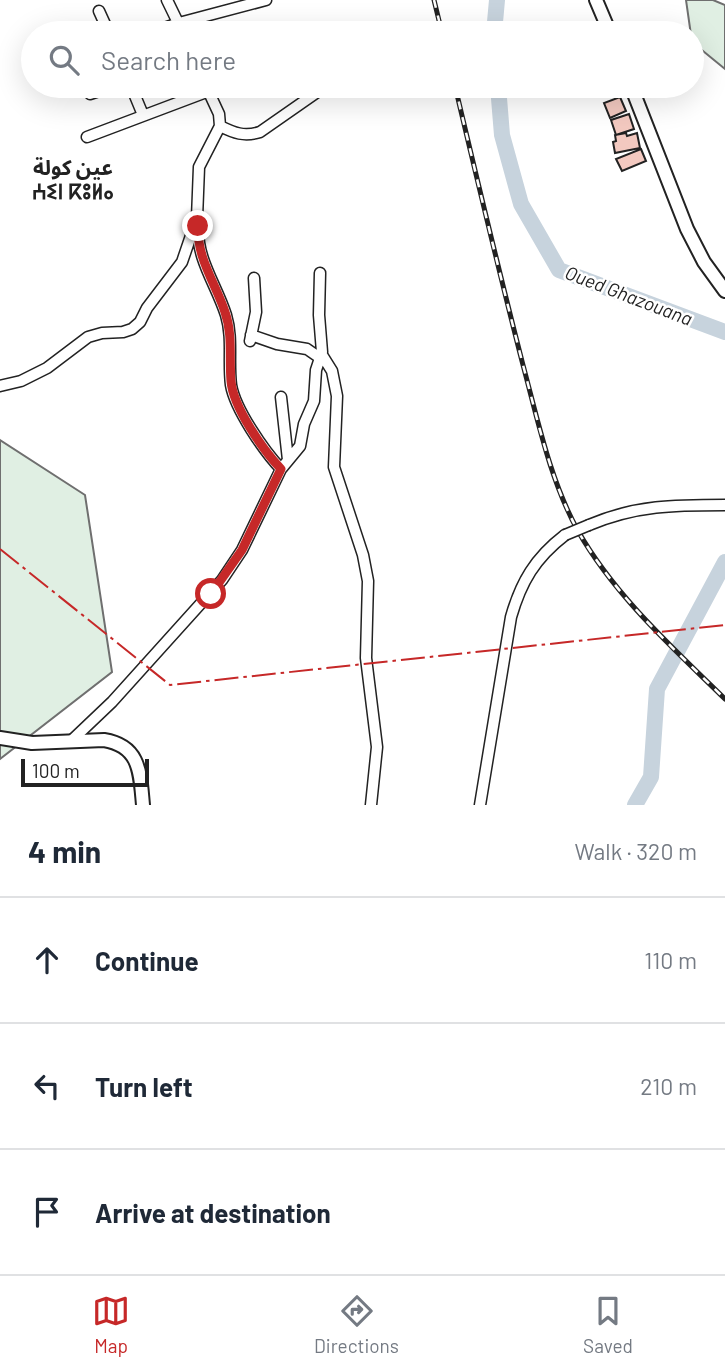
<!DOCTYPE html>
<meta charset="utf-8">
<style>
:root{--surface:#fff;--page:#f2f2f3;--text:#1f2937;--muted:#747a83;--line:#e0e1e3;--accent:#c62828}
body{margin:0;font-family:Barlow,"Noto Sans Arabic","Noto Sans Tifinagh",sans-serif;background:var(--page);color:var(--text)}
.scale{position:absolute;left:21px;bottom:18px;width:128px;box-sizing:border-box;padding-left:7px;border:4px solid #222;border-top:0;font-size:19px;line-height:24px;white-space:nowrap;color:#222;-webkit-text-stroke:5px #fff;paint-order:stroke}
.stop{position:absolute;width:21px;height:21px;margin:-16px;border:5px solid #c62828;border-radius:50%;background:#fff}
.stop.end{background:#c62828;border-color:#fff;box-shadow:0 2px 7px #0008}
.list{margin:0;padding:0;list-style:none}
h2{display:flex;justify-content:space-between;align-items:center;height:91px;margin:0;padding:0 28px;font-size:30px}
h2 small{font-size:23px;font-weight:400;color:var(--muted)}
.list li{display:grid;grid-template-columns:46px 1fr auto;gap:21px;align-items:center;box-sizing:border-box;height:126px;padding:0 28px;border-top:2px solid var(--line)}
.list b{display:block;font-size:26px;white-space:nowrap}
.list em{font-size:23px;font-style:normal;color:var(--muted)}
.icon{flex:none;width:38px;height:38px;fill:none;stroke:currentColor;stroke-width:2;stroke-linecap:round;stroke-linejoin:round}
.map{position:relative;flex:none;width:725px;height:805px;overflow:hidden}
.search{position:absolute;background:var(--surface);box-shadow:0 7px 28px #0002;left:21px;right:21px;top:21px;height:77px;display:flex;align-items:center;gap:18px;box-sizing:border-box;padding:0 24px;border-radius:38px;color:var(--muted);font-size:26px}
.sheet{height:469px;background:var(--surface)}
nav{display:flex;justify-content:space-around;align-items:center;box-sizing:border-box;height:98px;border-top:2px solid var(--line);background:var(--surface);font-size:19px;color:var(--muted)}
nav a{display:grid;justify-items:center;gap:4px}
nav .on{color:var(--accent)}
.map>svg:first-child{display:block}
.green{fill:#e0efe3;stroke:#6f6f6f;stroke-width:2}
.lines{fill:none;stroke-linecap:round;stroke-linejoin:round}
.river{stroke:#c7d3dd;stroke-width:16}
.building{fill:#f3c9c0;stroke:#222;stroke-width:2}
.minor-casing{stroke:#222;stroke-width:13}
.major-casing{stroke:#222;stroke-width:16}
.minor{stroke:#fff;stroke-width:10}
.major{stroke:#fff;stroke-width:12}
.rail-casing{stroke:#222;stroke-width:5}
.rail{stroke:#fff;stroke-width:2.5;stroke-dasharray:8;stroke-linecap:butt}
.minor-bridge-casing{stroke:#222;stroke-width:13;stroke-linecap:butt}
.minor-bridge{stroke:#fff;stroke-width:10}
.power{stroke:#c62828;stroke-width:2;stroke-dasharray:24 5 3.5 5;stroke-linecap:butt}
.route{stroke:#c62828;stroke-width:9}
.labels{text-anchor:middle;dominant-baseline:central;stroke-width:5;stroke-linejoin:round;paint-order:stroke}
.water-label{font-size:19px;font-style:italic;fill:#222;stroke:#fff}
.quarter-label{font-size:21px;font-weight:bold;fill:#222;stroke:#fff}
</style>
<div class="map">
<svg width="725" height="805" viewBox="0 0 725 805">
<rect width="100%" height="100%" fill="#fff"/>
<path class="green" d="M 686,0 L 713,0 L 725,5 L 725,69 L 692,42 Z
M 0,440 L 85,495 L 112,672 L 0,759 Z"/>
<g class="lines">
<path class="river" d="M 494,33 L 497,0
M 498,86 L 502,135 L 521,204 L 559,270 L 725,332
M 635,805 L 651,777 L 657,689 L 725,562"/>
</g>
<path class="building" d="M 620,97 L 626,111 L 610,118 L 604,103 Z
M 629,114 L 634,129 L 616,135 L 611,120 Z
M 626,133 L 627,136 L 637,133 L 640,148 L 615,153 L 613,142 L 616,141 L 615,135 Z
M 641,149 L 646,161 L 622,171 L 616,159 Z"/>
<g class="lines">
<g class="minor-casing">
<path id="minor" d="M 167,0 L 183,33
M 99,11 L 109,33
M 150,33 L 179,23 L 266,0
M 131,86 L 143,115
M 90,94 L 114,86
M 220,126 C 234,133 244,137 260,132 L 326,86
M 87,137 L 209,91
M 198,227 C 197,260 216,284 226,315 C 233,338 228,361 231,385 C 235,409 264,451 281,469
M 251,335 L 277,344 L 307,349 L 320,358
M 250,341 L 256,312 L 254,278
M 322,355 L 332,371 L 337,396 L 334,467 L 363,555 L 368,581 L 366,658 L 377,747 L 371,805
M 0,386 L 21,381 L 47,368 L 88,337 L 102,333 L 123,332 L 132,329 L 140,322 L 147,308 L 182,262 L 197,218 L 199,167 L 220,126 L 219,114 L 206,86
M 281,397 L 288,460
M 589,525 C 636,505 675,505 725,505
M 71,741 L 112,702 L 222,580 L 242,550 L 281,469 L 300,446 L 304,424 L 314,401 L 316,370 L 322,352 L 319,315 L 320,273
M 480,805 L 511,617 C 521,582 535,558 565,535"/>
</g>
<g class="major-casing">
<path id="major" d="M 596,0 L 610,33
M 631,86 L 687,229 L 704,262 L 725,291
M 0,738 L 32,743 L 104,740 C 141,746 140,774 143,805"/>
</g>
<use href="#minor" class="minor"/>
<use href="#major" class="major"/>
<g class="rail-casing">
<path id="rail" d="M 434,0 L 442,33
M 455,86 C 477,179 499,272 523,365 C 538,421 550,480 578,531 C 615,596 673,648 725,699"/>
</g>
<use href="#rail" class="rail"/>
<g class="minor-bridge-casing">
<path id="minor-bridge" d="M 565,535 L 589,525"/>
</g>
<use href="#minor-bridge" class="minor-bridge"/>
<path class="power" d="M 0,549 L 170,685 L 725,625"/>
</g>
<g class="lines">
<path class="route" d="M 198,226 C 197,259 215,282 225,312 C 233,335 229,358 231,381 C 233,407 263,450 281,469 L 242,550 L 211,594"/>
</g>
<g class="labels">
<g class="water-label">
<text transform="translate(629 295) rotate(21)">Oued Ghazouana</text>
</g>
<g class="quarter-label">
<text x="73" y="166">عين كولة<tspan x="73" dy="24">ⵄⵉⵏ ⴽⵓⵍⴰ</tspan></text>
</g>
</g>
</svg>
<div class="scale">100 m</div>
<div class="stop" style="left:211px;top:594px"></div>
<div class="stop end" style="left:198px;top:226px"></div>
<div class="search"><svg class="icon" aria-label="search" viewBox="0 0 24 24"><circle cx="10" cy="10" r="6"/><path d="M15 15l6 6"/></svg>Search here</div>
</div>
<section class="sheet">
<h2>4 min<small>Walk · 320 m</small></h2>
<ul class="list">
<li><svg class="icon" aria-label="ahead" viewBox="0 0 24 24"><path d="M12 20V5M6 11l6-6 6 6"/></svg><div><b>Continue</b></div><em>110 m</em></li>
<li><svg class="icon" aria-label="left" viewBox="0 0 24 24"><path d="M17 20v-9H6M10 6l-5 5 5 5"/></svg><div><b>Turn left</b></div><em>210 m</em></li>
<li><svg class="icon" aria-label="arrive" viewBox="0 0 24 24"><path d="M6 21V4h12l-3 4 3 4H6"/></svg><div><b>Arrive at destination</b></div></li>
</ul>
</section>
<nav>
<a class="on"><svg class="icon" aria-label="map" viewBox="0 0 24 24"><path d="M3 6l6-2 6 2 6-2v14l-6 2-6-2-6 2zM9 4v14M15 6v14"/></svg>Map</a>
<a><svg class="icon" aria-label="directions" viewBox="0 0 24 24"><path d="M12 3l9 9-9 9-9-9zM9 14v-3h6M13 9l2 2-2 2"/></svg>Directions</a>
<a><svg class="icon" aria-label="saved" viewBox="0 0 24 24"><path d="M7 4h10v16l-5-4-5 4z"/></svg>Saved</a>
</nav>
